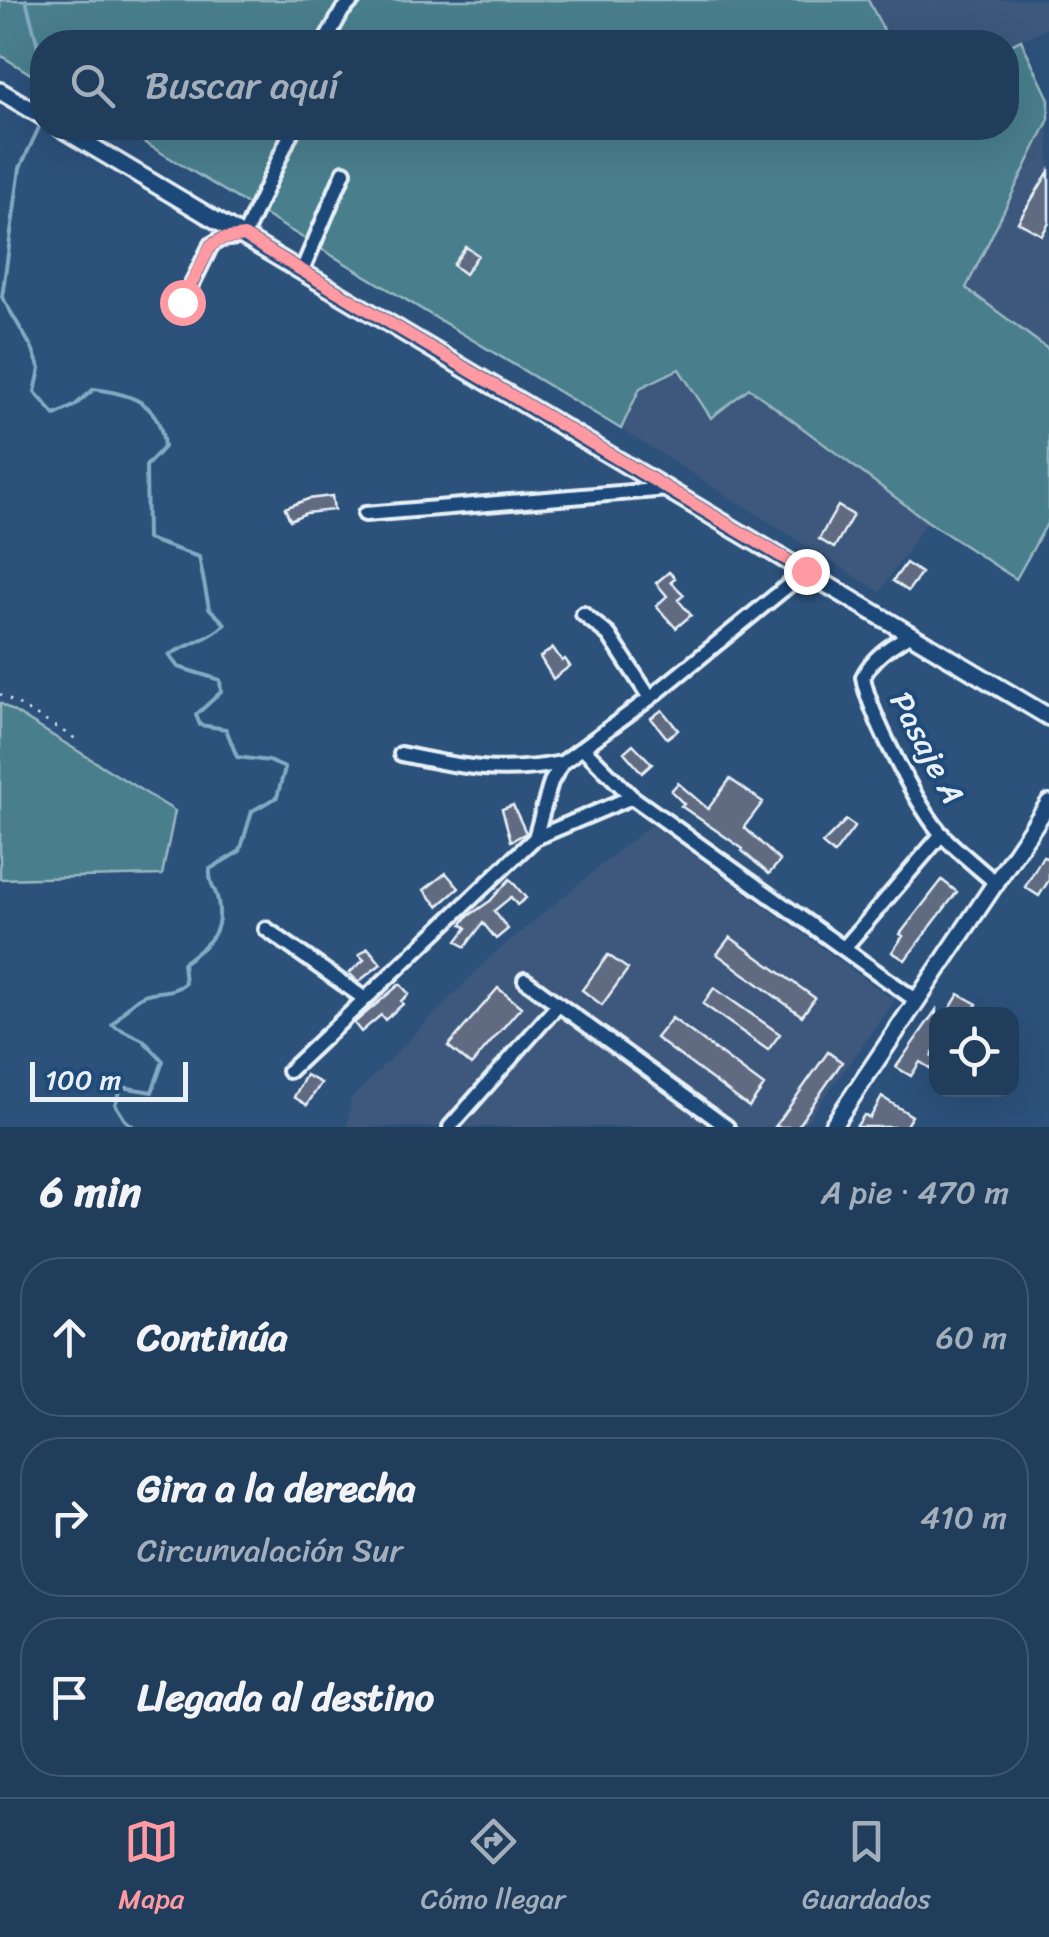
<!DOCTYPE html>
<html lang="es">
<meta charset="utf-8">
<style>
:root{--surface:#213d5c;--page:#2d4865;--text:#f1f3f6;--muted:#a2aebb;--line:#3e5672;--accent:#ff9aa2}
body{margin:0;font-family:Sriracha,sans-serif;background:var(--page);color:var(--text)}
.controls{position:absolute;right:30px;bottom:30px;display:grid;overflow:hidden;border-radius:20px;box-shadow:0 10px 40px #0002}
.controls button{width:90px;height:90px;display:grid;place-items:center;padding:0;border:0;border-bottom:2px solid var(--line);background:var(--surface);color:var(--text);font:50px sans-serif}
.scale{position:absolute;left:30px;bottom:25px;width:158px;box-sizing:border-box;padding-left:10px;border:5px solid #e8f1f8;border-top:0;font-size:28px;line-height:35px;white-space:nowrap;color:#e8f1f8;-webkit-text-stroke:8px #1f4a7a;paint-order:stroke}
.stop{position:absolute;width:30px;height:30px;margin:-22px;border:8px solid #ff9aa2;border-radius:50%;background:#fff}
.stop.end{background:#ff9aa2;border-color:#fff;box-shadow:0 2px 10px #0008}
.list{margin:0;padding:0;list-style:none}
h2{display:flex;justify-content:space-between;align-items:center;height:130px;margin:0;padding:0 40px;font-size:42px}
h2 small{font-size:32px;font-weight:400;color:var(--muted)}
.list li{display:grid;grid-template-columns:65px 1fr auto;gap:30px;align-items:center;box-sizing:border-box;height:160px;margin:0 20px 20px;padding:0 20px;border:2px solid var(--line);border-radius:40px}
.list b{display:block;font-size:38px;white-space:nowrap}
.list p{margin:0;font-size:32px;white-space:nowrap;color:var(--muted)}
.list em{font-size:32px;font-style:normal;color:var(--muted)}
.icon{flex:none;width:55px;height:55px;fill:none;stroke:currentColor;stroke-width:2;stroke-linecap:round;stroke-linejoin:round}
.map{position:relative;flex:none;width:1049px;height:1127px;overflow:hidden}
.search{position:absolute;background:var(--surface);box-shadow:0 10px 40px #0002;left:30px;right:30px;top:30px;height:110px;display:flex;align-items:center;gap:25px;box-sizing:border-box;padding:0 35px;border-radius:40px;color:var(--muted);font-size:38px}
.sheet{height:670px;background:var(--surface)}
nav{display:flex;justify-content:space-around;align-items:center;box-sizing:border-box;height:140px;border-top:2px solid var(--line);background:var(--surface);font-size:28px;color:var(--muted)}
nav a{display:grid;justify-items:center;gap:5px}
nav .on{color:var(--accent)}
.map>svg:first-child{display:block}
.built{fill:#3c597c}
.green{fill:#4a7e8c;stroke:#99b8c2;stroke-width:2.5}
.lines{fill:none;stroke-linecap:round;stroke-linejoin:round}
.stream{stroke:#84a9c2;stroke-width:4}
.building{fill:#606b80;stroke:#e8f1f8;stroke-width:2.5}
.minor-casing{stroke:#e8f1f8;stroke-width:20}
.major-casing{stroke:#e8f1f8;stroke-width:22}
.path{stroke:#e8f1f8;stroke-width:2.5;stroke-dasharray:2.5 8;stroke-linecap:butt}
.minor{stroke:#1f4a7a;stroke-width:12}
.major{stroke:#1f4a7a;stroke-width:15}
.route{stroke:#ff9aa2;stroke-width:12}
.labels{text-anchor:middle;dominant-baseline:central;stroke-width:8;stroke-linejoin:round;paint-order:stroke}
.street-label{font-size:32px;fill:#e8f1f8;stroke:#1f4a7a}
</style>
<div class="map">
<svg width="1049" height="1127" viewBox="0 0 1049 1127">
<rect width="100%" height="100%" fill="#2c517b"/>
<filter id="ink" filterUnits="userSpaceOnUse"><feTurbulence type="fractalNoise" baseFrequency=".01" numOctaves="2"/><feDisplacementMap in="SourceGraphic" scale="20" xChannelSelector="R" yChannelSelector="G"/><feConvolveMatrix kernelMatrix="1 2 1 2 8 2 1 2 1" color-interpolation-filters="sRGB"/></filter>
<g filter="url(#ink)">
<path class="built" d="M 868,0 L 1049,0 L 1049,27 L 1007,47 L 1006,42 L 890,42 Z
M 1049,119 L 1049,350 L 966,288 Z
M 680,369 L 749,388 L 927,521 L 880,592 L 621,429 L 640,388 Z
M 651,824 L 895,1001 L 803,1127 L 348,1127 L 350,1100 L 490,957 Z"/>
<path class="green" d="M 0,0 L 868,0 L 890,42 L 42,42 L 42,81 L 0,55 Z
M 1021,40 L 1049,99 L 1049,119 L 966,288 L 1049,350 L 1049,520 L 1016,579 L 927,521 L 749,388 L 711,418 L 679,369 L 640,388 L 621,429 L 120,128 L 1006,128 L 1007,47 Z
M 0,703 L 175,811 L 162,875 L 0,879 Z"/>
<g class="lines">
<path class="stream" d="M 26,0 L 42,62
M 42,121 L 20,168 L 2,297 L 32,348 L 40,369 L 35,392 L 55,415 L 74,406 L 94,389 C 134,394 161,404 164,447 L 146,466 L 147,539 L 199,557 L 209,608 L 225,624 C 211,639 187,644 169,655 L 178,667 L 220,680 L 221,692 L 196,715 L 200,725 L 226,729 L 237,757 L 269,761 L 285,768 L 277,797 L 252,811 L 240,851 L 210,869 C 209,886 216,888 218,901 C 224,936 206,945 183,963 L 185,983 C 171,995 159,989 144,995 C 130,1001 122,1014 112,1025 L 143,1040 L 163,1061 L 152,1092 L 122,1087 L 115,1104 L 125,1120 L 134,1127"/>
</g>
<path class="building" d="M 1049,171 L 1049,223 L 1042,235 L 1018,222 Z
M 466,247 L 478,255 L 465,274 L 453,265 Z
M 332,496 L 334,510 L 306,513 L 290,520 L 285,508 L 308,499 Z
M 838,506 L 853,515 L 834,548 L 819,539 Z
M 906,563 L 921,573 L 908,591 L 893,581 Z
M 669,572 L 675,578 L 671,582 L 684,595 L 678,600 L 691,615 L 676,628 L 656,606 L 667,596 L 656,583 Z
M 553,648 L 562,661 L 565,659 L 570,666 L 553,679 L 540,657 Z
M 662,710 L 678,730 L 667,738 L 651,718 Z
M 633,744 L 652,764 L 642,773 L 624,752 Z
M 730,779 L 763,802 L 744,827 L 780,861 L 769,874 L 742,851 L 743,849 L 681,806 L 684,804 L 671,791 L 678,783 L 708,809 Z
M 513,805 L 526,833 L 511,841 L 502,809 Z
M 846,820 L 855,826 L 834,854 L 822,844 Z
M 1043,856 L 1049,860 L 1049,880 L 1039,896 L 1025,887 Z
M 446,873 L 459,888 L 438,906 L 424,890 Z
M 510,879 L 526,898 L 517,905 L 511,897 L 494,911 L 508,929 L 496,939 L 483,923 L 465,947 L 457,941 L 467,928 L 462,924 L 467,917 L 490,901 Z
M 942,880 L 957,892 L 905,960 L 892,952 L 903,936 L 900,934 Z
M 730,937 L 815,998 L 802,1016 L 717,954 Z
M 368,948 L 381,964 L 358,982 L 349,973 L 364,960 L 359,955 Z
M 608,955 L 628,969 L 602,1005 L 582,990 Z
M 400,984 L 409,994 L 401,1001 L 403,1004 L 385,1020 L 381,1015 L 361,1032 L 354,1023 Z
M 498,988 L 521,1007 L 471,1065 L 448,1046 Z
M 714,988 L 780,1034 L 768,1050 L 703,1004 Z
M 959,994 L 977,1004 L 970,1014 L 956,1014 L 949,1010 Z
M 936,1010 L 936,1048 L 931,1056 L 936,1059 L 936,1072 L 920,1062 L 911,1076 L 896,1067 Z
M 672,1018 L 764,1086 L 749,1107 L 656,1038 Z
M 828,1052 L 842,1062 L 797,1127 L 775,1127 Z
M 306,1075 L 321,1083 L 307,1105 L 294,1097 Z
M 882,1097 L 912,1116 L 905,1127 L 856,1127 L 864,1115 L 870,1118 Z"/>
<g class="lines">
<g class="minor-casing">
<path id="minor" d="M 325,42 L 342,11 L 353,0
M 302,271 L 344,172
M 183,302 L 211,245 L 221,239 L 244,236 L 293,128
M 365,514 L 668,489
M 583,614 L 609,635 L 650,698
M 911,634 C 891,646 874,655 863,677 C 869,713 919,810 944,837 C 961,854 980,869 997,884
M 584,749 L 632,797 L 917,1001
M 401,754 C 461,767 500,775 562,763
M 535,838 L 632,797
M 266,929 L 365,999
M 844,948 L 942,834
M 525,980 L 727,1127
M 289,1071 L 535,838 L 551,782 L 562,763 L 650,698 L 806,571
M 450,1127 L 557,1006"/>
</g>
<g class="major-casing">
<path id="major" d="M 0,91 L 42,116
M 61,128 L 1049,717
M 832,1127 L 1049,803"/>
</g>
<path class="path" d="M 0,694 L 76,739"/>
<use href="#minor" class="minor"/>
<use href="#major" class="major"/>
</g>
</g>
<g class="lines" filter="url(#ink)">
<path class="route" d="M 182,302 L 211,245 L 222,239 L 244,236 L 806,571"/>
</g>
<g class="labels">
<g class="street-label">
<text transform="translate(927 748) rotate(62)">Pasaje A</text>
</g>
</g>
</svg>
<div class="controls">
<button><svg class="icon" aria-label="locate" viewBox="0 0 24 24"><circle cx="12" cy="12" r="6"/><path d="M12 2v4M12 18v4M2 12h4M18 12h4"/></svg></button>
</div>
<div class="scale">100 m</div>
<div class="stop" style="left:182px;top:302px"></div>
<div class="stop end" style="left:806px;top:571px"></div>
<div class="search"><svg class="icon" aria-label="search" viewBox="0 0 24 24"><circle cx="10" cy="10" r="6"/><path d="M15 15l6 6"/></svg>Buscar aquí</div>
</div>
<section class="sheet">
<h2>6 min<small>A pie · 470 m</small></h2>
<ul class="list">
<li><svg class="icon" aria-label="ahead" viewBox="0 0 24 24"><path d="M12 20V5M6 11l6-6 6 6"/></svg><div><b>Continúa</b></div><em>60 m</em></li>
<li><svg class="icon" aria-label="right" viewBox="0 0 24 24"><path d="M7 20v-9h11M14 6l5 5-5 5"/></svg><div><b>Gira a la derecha</b><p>Circunvalación Sur</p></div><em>410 m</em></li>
<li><svg class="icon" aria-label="arrive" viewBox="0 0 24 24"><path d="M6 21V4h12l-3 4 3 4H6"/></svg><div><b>Llegada al destino</b></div></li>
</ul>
</section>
<nav>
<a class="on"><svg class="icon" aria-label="map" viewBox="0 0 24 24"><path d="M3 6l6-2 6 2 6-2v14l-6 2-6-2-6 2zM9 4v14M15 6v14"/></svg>Mapa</a>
<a><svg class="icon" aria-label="directions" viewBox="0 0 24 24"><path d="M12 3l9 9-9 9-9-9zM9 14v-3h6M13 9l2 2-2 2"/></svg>Cómo llegar</a>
<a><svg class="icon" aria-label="saved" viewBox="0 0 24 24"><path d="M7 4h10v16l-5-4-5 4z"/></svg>Guardados</a>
</nav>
